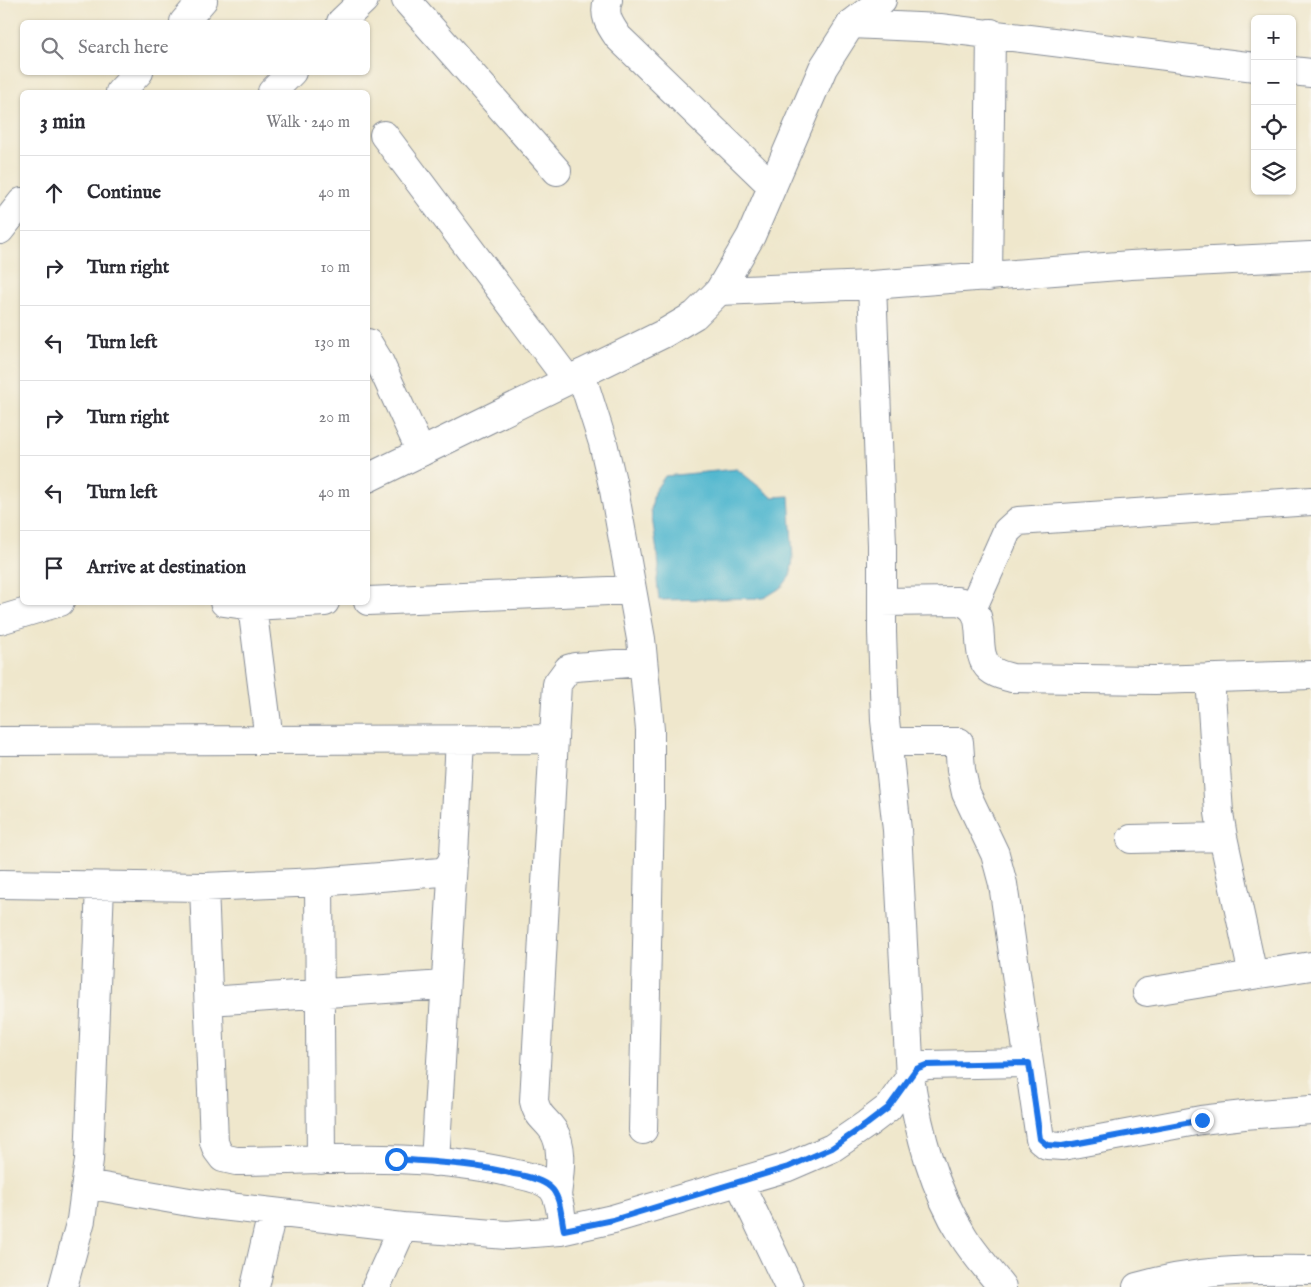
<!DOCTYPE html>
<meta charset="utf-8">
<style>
:root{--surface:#fff;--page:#f7f7f7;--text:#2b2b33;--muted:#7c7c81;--line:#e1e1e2}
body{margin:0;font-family:"IM FELL English",serif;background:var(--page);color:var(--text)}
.controls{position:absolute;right:15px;top:15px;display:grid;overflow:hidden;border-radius:8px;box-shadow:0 1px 4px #0004}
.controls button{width:45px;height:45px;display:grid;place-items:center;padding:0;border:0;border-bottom:1px solid var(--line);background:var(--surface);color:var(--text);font:25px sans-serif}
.stop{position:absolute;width:15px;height:15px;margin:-11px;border:4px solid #1a73e8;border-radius:50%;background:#fff}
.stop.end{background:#1a73e8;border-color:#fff;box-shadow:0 1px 5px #0008}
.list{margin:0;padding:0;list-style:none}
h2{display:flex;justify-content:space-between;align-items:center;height:65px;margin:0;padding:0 20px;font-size:21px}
h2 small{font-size:16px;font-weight:400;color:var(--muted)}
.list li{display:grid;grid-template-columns:32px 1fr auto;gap:15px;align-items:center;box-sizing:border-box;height:75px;padding:0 20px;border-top:1px solid var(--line)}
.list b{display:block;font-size:19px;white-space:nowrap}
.list em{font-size:16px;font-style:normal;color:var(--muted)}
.icon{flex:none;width:28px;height:28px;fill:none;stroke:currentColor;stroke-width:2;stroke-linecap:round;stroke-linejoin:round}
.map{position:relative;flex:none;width:1311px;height:1287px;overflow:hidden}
.search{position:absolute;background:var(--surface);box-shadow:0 1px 4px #0004;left:20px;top:20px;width:350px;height:55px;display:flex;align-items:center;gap:12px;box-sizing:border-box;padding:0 18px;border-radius:8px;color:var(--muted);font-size:19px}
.panel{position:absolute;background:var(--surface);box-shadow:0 1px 4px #0004;left:20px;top:90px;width:350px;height:515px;border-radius:8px}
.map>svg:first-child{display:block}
.water{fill:#51b7cf;stroke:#367396}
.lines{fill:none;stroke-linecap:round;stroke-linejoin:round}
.street-casing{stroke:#858b95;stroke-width:30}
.secondary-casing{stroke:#858b95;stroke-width:30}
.street{stroke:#fff;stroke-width:28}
.secondary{stroke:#fff;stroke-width:28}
.route{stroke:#1a73e8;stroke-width:6}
</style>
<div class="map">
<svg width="1311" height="1287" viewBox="0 0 1311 1287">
<rect width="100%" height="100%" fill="#f7f3e8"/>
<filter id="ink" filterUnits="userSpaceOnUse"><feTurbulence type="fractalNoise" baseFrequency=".02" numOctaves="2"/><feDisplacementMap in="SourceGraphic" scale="10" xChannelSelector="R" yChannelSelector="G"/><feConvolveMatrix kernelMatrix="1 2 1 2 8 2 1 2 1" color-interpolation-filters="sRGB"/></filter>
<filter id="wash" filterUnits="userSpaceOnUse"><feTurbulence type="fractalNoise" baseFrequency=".0096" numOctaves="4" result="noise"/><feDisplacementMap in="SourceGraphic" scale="20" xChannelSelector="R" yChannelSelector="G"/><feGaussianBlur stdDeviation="1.12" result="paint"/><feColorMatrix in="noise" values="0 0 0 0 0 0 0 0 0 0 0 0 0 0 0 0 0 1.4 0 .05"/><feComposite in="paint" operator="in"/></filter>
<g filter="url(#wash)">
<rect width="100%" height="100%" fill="#efe7cc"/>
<path class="water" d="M 737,469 L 772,497 L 789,496 L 793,560 L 790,576 L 782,587 L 764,598 L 659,600 L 657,580 L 659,566 L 651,510 L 654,492 L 665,476 Z"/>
</g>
<g filter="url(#ink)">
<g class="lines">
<g class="street-casing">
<path id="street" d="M 406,0 L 557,171
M 608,0 C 603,15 609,24 618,37 L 772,186
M 184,22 L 203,0
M 341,22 L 364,0
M 851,24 L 940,28 L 1255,67
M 1292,71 L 1311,73
M 120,92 L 139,72
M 272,92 L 292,72
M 384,135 L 568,380
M 0,230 L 22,202
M 988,277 L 991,33
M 872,285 L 882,545 L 882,632 L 885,720 L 897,830 L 910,1078 C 919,1133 933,1188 963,1236 C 974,1254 989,1270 1002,1287
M 719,291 L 872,285 L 1131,265 L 1311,256
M 368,343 L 379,361 L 421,452
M 581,374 L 603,443 L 614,490 L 641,639 L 650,730 L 650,807 L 643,1130
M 368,601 L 632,590
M 224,602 L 252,606 L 325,602
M 882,602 L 957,601 C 994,607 969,651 990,669 C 997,675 1005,676 1012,678 L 1155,680 L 1311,675
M 252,606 L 269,740
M 973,607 L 1007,531 L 1018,521 L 1311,501
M 1210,678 L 1219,813 L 1223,837 L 1253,975 L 1311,966
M 0,741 L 554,739
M 888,742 L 959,742 L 961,770 L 966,793 L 995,854 L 1003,884 L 1040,1139 L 1047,1145 L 1062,1146 L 1201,1120 L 1244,1115 L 1311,1110
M 1131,839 L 1223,837
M 319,882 L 321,1160
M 0,884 L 204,887 L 319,882 L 441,872 C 449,868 452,863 454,854 L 460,739
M 204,887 L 214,1142 L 217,1150 L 223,1158 L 236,1161 C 327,1160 422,1152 512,1173 C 524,1176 541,1178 551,1187 C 561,1197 561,1217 563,1230
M 1147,992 L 1253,975
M 209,1001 L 444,985
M 435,1162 L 453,861
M 739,1182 L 789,1287
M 86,1184 L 195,1203 L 403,1227 L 507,1235 L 560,1231 L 613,1219 L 788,1167 L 832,1148 L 867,1124 L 888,1108 L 916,1069 L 926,1065 L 1029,1063
M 557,1196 C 559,1175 565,1149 553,1130 C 545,1118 538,1118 534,1101 L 557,684 L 568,669 L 575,667 L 643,662
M 63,1287 L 81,1220 L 89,1160 L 100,886
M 255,1287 L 272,1213
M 376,1287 L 403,1227
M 1137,1287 C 1196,1270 1249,1269 1311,1270"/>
</g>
<g class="secondary-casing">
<path id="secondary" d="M 368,478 L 663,334 L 695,315 L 719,291 L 751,236 L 823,68 L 851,24 L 882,0
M 0,620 L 60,602"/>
</g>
<use href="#street" class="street"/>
<use href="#secondary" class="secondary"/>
</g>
</g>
<g class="lines" filter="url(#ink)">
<path class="route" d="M 396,1159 C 436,1162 475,1164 514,1174 C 526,1176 541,1179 550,1187 C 561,1196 561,1217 564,1230 L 613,1220 L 788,1167 L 832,1148 L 867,1124 L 888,1108 L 916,1069 L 926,1065 L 1029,1063 L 1040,1139 L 1047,1145 L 1062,1146 L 1202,1120"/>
</g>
</svg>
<div class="controls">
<button>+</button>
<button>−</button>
<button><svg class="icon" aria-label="locate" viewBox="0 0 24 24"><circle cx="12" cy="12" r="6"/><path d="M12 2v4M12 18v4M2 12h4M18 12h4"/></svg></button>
<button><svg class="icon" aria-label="layers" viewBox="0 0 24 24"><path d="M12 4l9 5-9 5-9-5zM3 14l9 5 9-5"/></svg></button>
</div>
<div class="stop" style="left:396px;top:1159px"></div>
<div class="stop end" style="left:1202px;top:1120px"></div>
<div class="search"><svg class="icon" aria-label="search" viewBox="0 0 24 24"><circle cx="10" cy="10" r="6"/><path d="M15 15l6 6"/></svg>Search here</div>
<section class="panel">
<h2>3 min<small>Walk · 240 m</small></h2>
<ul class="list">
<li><svg class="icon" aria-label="ahead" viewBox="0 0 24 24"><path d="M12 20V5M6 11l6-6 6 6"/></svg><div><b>Continue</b></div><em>40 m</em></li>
<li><svg class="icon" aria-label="right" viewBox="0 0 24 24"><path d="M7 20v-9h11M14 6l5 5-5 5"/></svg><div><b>Turn right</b></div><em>10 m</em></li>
<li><svg class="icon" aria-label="left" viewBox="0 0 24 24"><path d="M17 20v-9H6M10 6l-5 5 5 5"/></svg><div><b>Turn left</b></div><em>130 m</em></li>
<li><svg class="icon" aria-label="right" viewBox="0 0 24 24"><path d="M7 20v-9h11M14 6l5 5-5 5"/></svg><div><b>Turn right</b></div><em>20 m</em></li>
<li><svg class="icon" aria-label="left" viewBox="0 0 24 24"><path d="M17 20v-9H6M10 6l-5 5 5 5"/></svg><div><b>Turn left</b></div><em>40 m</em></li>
<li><svg class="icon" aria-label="arrive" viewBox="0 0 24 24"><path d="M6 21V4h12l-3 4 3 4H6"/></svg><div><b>Arrive at destination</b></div></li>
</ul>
</section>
</div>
